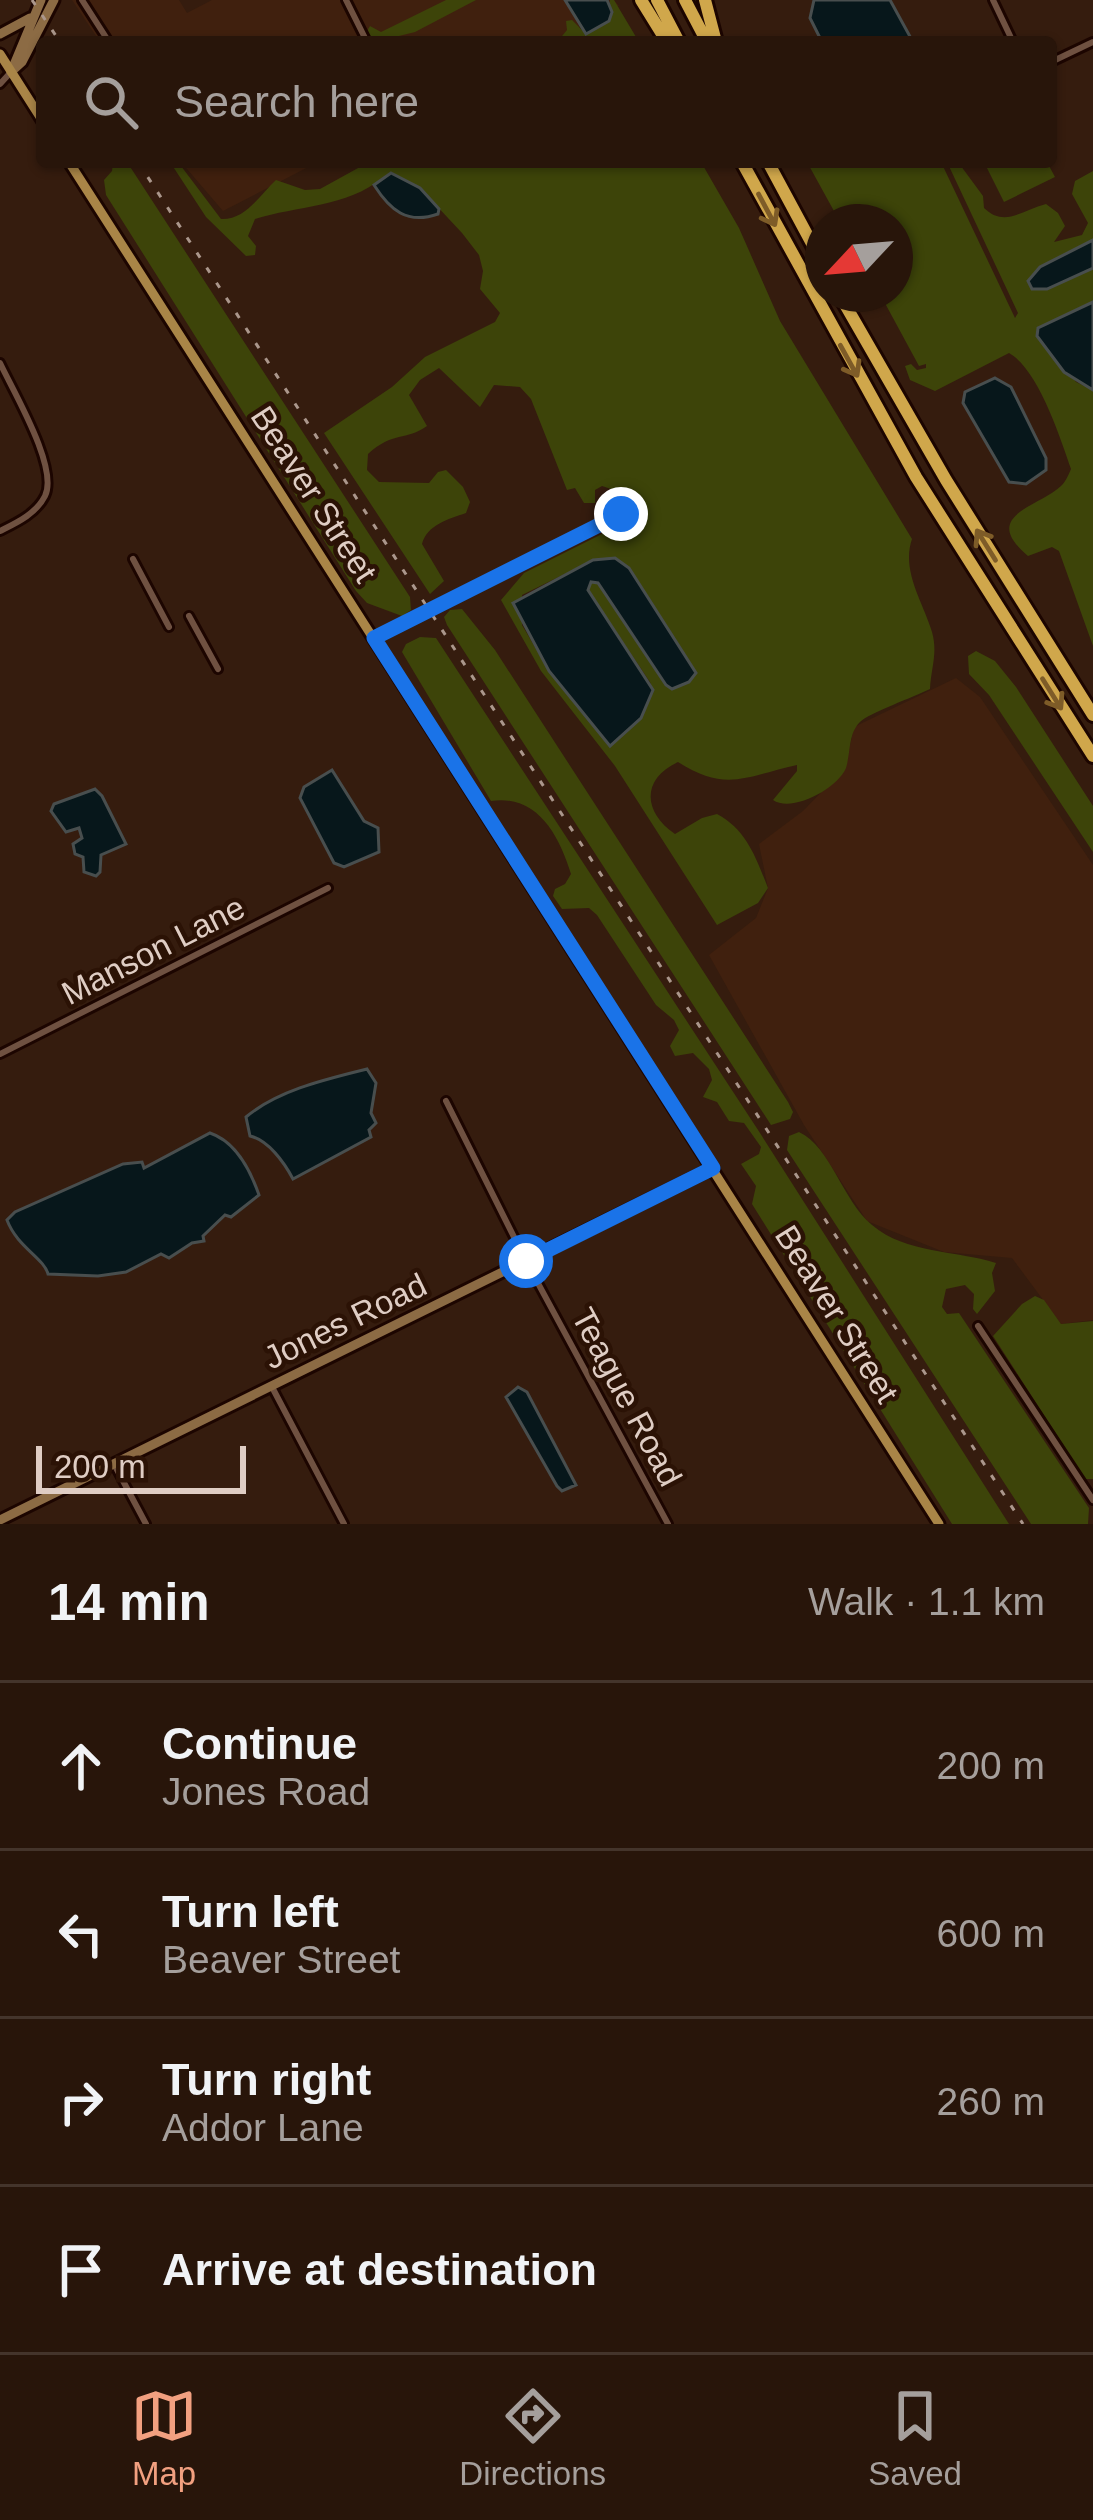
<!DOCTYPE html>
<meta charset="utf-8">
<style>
:root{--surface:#28150a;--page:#301e13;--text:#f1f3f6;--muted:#a59f9c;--line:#44342b;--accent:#f2a080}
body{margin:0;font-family:Arial,sans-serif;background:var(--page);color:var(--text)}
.compass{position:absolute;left:805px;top:204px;width:108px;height:108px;border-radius:50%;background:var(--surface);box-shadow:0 3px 9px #0004;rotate:244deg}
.scale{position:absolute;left:36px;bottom:30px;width:210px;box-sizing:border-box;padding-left:12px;border:6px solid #dfcdc4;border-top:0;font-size:33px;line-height:42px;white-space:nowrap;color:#dfcdc4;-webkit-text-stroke:9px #2b1205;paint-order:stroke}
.stop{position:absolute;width:36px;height:36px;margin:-27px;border:9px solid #1a73e8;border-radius:50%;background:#fff}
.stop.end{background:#1a73e8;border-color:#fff;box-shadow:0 3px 12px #0008}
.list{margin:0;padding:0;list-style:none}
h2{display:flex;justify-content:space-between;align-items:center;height:156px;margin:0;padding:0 48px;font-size:51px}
h2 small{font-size:39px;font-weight:400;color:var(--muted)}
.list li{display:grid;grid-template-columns:78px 1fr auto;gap:36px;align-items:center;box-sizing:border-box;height:168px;padding:0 48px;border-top:3px solid var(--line)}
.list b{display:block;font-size:45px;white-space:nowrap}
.list p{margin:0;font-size:39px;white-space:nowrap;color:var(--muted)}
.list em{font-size:39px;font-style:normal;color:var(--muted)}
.icon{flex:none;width:66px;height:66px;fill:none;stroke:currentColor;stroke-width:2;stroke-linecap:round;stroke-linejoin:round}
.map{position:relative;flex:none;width:1093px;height:1524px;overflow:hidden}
.search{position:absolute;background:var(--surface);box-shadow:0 3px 9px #0004;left:36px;right:36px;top:36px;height:132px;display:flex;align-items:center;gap:30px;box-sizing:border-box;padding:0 42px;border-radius:12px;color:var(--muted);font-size:45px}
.sheet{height:828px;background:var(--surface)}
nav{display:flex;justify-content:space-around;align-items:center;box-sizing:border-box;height:168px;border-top:3px solid var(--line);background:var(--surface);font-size:33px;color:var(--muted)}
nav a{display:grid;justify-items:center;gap:6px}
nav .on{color:var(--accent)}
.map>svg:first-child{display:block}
.built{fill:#40200e}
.green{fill:#3d4409;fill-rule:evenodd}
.water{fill:#07171b;stroke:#484e4e;stroke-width:3}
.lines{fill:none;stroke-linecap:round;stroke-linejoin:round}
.street-casing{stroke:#1c0500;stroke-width:12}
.secondary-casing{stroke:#1c0500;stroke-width:15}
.primary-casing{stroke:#1c0500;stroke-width:15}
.highway-casing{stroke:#1c0500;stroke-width:18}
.street{stroke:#6f5141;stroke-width:6}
.secondary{stroke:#8c6b44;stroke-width:9}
.primary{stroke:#a98547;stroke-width:9}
.highway{stroke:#d0a74b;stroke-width:12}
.rail{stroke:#ab978c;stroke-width:3;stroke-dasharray:6 12;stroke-linecap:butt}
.oneway{stroke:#7e5c28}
.route{stroke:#1a73e8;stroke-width:15}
.labels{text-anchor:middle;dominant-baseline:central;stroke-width:9;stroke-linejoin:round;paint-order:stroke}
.street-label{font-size:33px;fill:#dfcdc4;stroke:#2b1205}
</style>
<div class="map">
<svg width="1093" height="1524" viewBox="0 0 1093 1524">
<rect width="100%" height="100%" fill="#351c0e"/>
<path class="built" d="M 72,0 L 179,0 L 187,13 L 212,0 L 614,0 L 619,6 L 550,42 L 100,42 Z
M 181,162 L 318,162 L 223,211 Z
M 956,678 L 980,697 L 1093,865 L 1093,1320 L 1061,1324 L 1012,1258 L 944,1252 L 867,1221 L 804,1125 L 709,955 L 756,918 L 768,888 L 759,844 L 803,811 L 845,768 L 854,727 Z"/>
<path class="green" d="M 446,0 L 476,0 L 415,32 L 375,42 L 367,31 L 370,26 L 381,32 Z
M 610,0 L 614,0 L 639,42 L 557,42 L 567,30 L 566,21 L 572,20 L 586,34 L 609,21 Z
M 113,162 L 127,162 L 410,597 L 411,610 L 402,616 L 367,603 L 356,591 L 106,195 L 104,180 L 112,171 Z
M 170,162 L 178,162 L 221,219 C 245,220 259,196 276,180 L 305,190 L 320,189 L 369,162 L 701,162 L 739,228 L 780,321 L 912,539 C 901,571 923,602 932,632 C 938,653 931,668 930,689 C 914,697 869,713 860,722 C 848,734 851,752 846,768 C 837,789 792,813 773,800 L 797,771 L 797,765 C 747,776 726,793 678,762 C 641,779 643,812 675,834 L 702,818 L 717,814 C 747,830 756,858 768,888 L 758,903 L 717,925 L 615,766 L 541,671 L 501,600 L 524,573 L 630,520 L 632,515 L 614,490 L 602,486 L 595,490 L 595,503 L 584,503 L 575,488 L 567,490 L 531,399 L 520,387 L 494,385 L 480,407 L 439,368 L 420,380 L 409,395 L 427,426 C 406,441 393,431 368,454 L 367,470 L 379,482 L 429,483 L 438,472 L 446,470 L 463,487 L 470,502 L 466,513 C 448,519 427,525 422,544 L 444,581 L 430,594 L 324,433 L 392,387 L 425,357 L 495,322 L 500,313 L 480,289 L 483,271 L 479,255 L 462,233 L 420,188 L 382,178 C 348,207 296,206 255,219 L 248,236 L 256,246 L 255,255 L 246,256 L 206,217 ZM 593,560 L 689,682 L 672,689 L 666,685 L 598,583 L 592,581 L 588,590 L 650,682 L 653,690 L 641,717 L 583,713 L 549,671 L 522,625 L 522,595 Z
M 807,162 L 941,162 L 1015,318 L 1018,313 L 947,162 L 958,162 L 983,196 L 984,208 C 1005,228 1022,210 1046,204 L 1058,213 L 1065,226 L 1054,242 L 1082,235 L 1088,223 L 1072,194 L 1075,181 L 1093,171 L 1093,240 L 1040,267 L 1047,289 L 1093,268 L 1093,302 L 1039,328 L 1076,382 L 1093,390 L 1093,646 L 1059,551 L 1052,547 L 1028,556 C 979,515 1039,507 1061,486 C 1065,483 1069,474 1071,469 C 1060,437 1038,369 1009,353 L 935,391 L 910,380 L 905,366 L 911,364 L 917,370 L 926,368 L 926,364 L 919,366 L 880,294 L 895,294 L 895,222 L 840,222 Z
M 984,162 L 1047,162 L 1055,177 L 1004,202 Z
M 462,609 L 495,650 L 788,1102 L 793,1112 L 790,1119 L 771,1125 L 447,625 L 444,617 L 450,610 Z
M 420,637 L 436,638 L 760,1133 L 1009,1524 L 952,1524 L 752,1204 L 756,1186 L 741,1164 L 759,1154 L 761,1147 L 744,1123 L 729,1121 L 717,1102 L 703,1097 L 712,1080 L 709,1069 L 693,1053 L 675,1056 L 670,1046 L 679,1030 L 674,1020 L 656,1005 L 597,915 L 589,908 L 562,909 L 553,896 L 555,889 L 565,884 L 571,874 C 559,835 537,794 491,801 L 402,652 L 406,644 Z
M 976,651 L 995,661 L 1016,687 L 1093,806 L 1093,852 L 989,695 L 969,674 L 968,656 Z
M 799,1132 C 831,1147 842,1200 872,1225 C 906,1254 956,1250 996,1263 L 992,1273 L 995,1291 L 977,1314 L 973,1309 L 974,1294 L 965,1285 L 946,1289 L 942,1307 L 947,1314 L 959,1313 L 1089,1508 L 1088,1524 L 1031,1524 L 787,1150 L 789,1136 Z
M 1035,1296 L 1044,1300 L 1061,1324 L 1093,1321 L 1093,1479 L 1085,1479 L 993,1336 L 1022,1304 Z"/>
<path class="water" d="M 565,0 L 607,0 L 612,12 L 609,21 L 586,34 Z
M 814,0 L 890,0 L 913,42 L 822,42 L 810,18 Z
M 391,173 L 420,188 L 439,209 L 438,214 C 407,225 390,210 374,185 Z
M 1093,240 L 1093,268 L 1047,289 L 1032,289 L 1028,281 L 1040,267 Z
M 1093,302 L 1093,390 L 1064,372 L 1037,336 L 1038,328 Z
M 995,378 L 1011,387 L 1046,458 L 1046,470 L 1026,484 L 1009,482 L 963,403 L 965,392 Z
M 615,558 L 629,568 L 696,673 L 689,682 L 672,689 L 666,685 L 598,583 L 591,582 L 588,590 L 653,690 L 641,718 L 610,746 L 549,671 L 513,603 L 593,560 Z
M 332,770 L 364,821 L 378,828 L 379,852 L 344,867 L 334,863 L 300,798 L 304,787 Z
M 95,789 L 102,796 L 126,844 L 101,855 L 100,872 L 96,876 L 84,872 L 83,857 L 75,854 L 73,844 L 82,838 L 79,828 L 66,832 L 51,811 L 54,804 Z
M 367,1069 L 376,1083 L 371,1113 L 376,1123 L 369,1130 L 371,1137 L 293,1179 C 284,1162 268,1140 250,1136 L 246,1117 C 278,1090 327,1079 367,1069 Z
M 210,1133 C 237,1142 251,1172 259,1195 L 231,1217 L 225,1215 L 203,1236 L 204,1241 L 192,1243 L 169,1258 L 161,1254 L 126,1272 L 98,1276 L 48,1274 C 44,1258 17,1247 7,1220 L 15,1212 L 123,1164 L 142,1162 L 144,1168 Z
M 518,1387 L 527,1392 L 576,1485 L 562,1491 L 557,1486 L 506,1397 Z"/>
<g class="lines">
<g class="street-casing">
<path id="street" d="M 82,0 L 109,42
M 346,0 L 367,42
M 993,0 L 1013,42
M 1051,62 L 1093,42
M 0,84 L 11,72
M 0,363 C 13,391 59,468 45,496 C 36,514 16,523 0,531
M 133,559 L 169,627
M 189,616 L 218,669
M 374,638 L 621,514
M 0,1054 L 328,888
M 446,1101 L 526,1261 L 668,1524
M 978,1326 L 1093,1500
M 272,1387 L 344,1524
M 114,1464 L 146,1524"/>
</g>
<g class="secondary-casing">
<path id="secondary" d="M 0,34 L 30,18
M 11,72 L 22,62 L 54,0
M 11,72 L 41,0
M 0,1520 L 713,1168"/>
</g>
<g class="primary-casing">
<path id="primary" d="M 0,54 L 42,120
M 69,162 L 939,1524"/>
</g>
<g class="highway-casing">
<path id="highway" d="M 641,0 L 667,42
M 657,0 L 679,42
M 685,0 L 707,42
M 705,0 L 716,42
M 742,162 L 916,477 L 1093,756
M 768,162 L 823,264
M 839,294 L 946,480 L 1093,715"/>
</g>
<use href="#street" class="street"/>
<use href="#secondary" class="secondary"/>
<use href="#primary" class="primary"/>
<use href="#highway" class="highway"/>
<path class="rail" d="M 32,0 L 60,42
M 138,162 L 1023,1524"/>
</g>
<defs><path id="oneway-shaft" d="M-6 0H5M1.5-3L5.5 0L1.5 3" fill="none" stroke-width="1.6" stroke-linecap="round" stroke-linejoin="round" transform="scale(3)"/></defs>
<g class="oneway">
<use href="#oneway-shaft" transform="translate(767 210) rotate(62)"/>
<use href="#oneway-shaft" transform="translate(849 361) rotate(61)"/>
<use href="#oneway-shaft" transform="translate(986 545) rotate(-122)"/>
<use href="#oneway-shaft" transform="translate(1052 694) rotate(58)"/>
</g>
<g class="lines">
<path class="route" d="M 526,1261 L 713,1168 L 374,638 L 621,514"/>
</g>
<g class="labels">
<g class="street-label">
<text transform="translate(314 494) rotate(57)">Beaver Street</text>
<text transform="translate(153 950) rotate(-27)">Manson Lane</text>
<text transform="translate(837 1314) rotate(58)">Beaver Street</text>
<text transform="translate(345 1321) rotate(-26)">Jones Road</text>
<text transform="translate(627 1397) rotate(62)">Teague Road</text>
</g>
</g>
</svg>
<svg class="compass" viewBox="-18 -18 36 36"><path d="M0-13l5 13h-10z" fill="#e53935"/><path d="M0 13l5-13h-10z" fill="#a59f9c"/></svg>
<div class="scale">200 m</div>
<div class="stop" style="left:526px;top:1261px"></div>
<div class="stop end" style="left:621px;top:514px"></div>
<div class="search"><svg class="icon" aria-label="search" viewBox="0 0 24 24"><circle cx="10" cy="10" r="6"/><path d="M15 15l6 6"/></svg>Search here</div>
</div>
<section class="sheet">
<h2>14 min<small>Walk · 1.1 km</small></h2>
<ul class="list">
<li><svg class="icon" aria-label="ahead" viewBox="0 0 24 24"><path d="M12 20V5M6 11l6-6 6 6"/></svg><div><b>Continue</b><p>Jones Road</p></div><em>200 m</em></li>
<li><svg class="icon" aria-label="left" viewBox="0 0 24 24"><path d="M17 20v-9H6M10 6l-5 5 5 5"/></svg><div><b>Turn left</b><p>Beaver Street</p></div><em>600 m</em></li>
<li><svg class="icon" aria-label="right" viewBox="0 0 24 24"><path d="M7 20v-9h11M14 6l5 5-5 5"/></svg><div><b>Turn right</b><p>Addor Lane</p></div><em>260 m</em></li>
<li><svg class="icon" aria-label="arrive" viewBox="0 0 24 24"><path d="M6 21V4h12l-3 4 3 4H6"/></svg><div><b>Arrive at destination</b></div></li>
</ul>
</section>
<nav>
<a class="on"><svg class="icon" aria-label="map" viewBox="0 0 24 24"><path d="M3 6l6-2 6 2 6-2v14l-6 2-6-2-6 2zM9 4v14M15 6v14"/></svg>Map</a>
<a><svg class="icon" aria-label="directions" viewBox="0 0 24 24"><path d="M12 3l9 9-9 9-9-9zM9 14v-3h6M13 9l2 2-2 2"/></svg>Directions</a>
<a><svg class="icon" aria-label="saved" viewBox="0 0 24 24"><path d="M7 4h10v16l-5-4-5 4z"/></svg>Saved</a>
</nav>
